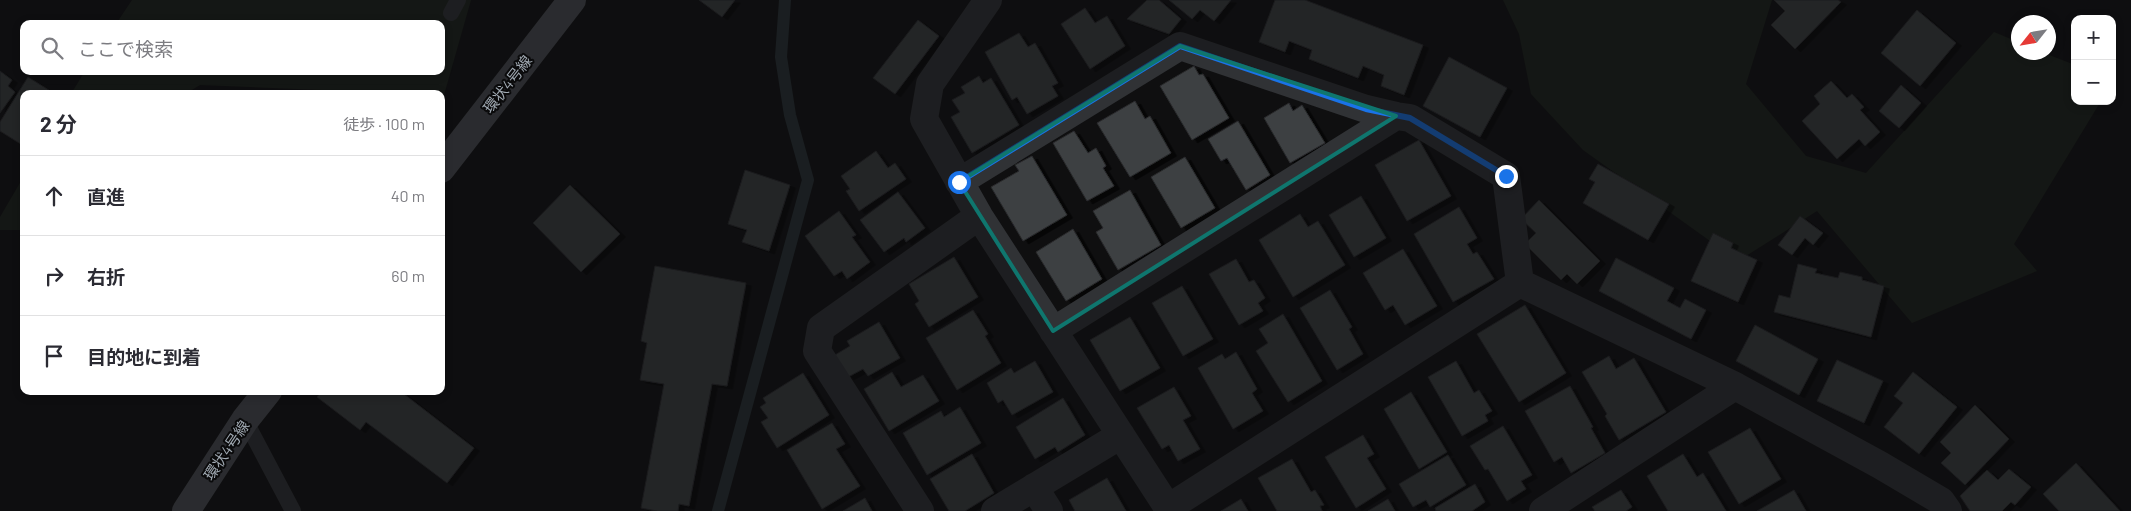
<!DOCTYPE html>
<html lang="ja">
<meta charset="utf-8">
<style>
:root{--surface:#fff;--page:#f2f2f3;--text:#2b2b33;--muted:#7c7c81;--line:#e1e1e2}
body{margin:0;font-family:Barlow,"Noto Sans JP",sans-serif;background:var(--page);color:var(--text)}
.controls{position:absolute;right:15px;top:15px;display:grid;overflow:hidden;border-radius:10px;box-shadow:0 2px 8px #0003}
.controls button{width:45px;height:45px;display:grid;place-items:center;padding:0;border:0;border-bottom:1px solid var(--line);background:var(--surface);color:var(--text);font:25px sans-serif}
.compass{position:absolute;left:2011px;top:15px;width:45px;height:45px;border-radius:50%;background:var(--surface);box-shadow:0 2px 8px #0003;rotate:239deg}
.stop{position:absolute;width:15px;height:15px;margin:-11px;border:4px solid #1a73e8;border-radius:50%;background:#fff}
.stop.end{background:#1a73e8;border-color:#fff;box-shadow:0 1px 5px #0008}
.list{margin:0;padding:0;list-style:none}
h2{display:flex;justify-content:space-between;align-items:center;height:65px;margin:0;padding:0 20px;font-size:21px}
h2 small{font-size:16px;font-weight:400;color:var(--muted)}
.list li{display:grid;grid-template-columns:32px 1fr auto;gap:15px;align-items:center;box-sizing:border-box;height:80px;padding:0 20px;border-top:1px solid var(--line)}
.list b{display:block;font-size:19px;white-space:nowrap}
.list em{font-size:16px;font-style:normal;color:var(--muted)}
.icon{flex:none;width:28px;height:28px;fill:none;stroke:currentColor;stroke-width:2;stroke-linecap:round;stroke-linejoin:round}
.map{position:relative;flex:none;width:2131px;height:511px;overflow:hidden}
.search{position:absolute;background:var(--surface);box-shadow:0 2px 8px #0003;left:20px;top:20px;width:425px;height:55px;display:flex;align-items:center;gap:12px;box-sizing:border-box;padding:0 18px;border-radius:10px;color:var(--muted);font-size:19px}
.panel{position:absolute;background:var(--surface);box-shadow:0 2px 8px #0003;left:20px;top:90px;width:425px;height:305px;border-radius:10px}
.map>svg:first-child{display:block}
.green{fill:#1c231b}
.lines{fill:none;stroke-linecap:round;stroke-linejoin:round}
.stream{stroke:#283236;stroke-width:12}
.building{fill:#3e4043;stroke:#292a2c;filter:url(#shadow)}
.lane{stroke:#303235;stroke-width:16}
.street{stroke:#303235;stroke-width:28}
.primary{stroke:#4c4f54;stroke-width:28}
.route{stroke:#1a73e8;stroke-width:6}
.marked{fill:none;stroke:#0f766e;stroke-width:4;stroke-linejoin:round}
.labels{text-anchor:middle;dominant-baseline:central;stroke-width:4;stroke-linejoin:round;paint-order:stroke}
.street-label{font-size:15px;fill:#a0a9b2;stroke:#0a0a0b}
</style>
<div class="map">
<svg width="2131" height="511" viewBox="0 0 2131 511">
<defs>
<filter id="shadow"><feDropShadow dx="5.5" dy="3" stdDeviation="0" flood-color="#0009"/></filter>
</defs>
<rect width="100%" height="100%" fill="#0f0f10"/>
<path class="green" d="M 132,0 L 471,0 L 444,95 L 200,85 L 185,94 L 71,94 L 85,71 L 441,71 L 441,24 L 116,24 Z
M 1503,0 L 1772,0 L 1746,84 L 1806,156 L 1866,173 L 1994,32 L 2018,42 L 2018,52 L 2044,53 L 2075,65 L 2075,101 L 2101,101 L 2014,244 L 2037,271 L 1912,323 L 1817,211 L 1738,261 L 1583,150 L 1531,94 L 1519,34 Z
M 24,176 L 24,230 L 0,230 L 0,217 Z"/>
<g class="lines">
<path class="stream" d="M 718,511 L 808,180 L 790,115 L 781,57 L 785,0"/>
</g>
<path class="building" d="M 699,0 L 735,0 L 722,17 Z
M 1147,0 L 1159,0 L 1181,19 L 1169,34 L 1127,19 Z
M 1169,0 L 1231,0 L 1214,21 L 1200,10 L 1192,19 Z
M 1275,0 L 1305,0 L 1423,45 L 1404,95 L 1381,86 L 1384,75 L 1363,66 L 1358,78 L 1309,59 L 1312,50 L 1289,41 L 1285,52 L 1259,42 Z
M 1774,0 L 1838,0 L 1841,2 L 1795,49 L 1771,25 L 1785,11 Z
M 1085,8 L 1095,23 L 1107,16 L 1125,46 L 1090,69 L 1061,24 Z
M 1917,10 L 1956,43 L 1920,86 L 1881,53 Z
M 918,20 L 939,36 L 895,94 L 873,78 Z
M 1019,33 L 1028,47 L 1035,43 L 1058,83 L 1052,86 L 1058,96 L 1027,114 L 1017,97 L 1012,100 L 985,52 Z
M 1449,57 L 1507,88 L 1480,137 L 1423,106 Z
M 1194,66 L 1199,75 L 1203,74 L 1229,118 L 1192,140 L 1160,86 Z
M 0,71 L 12,80 L 8,86 L 15,92 L 0,113 Z
M 979,76 L 983,83 L 991,78 L 1019,125 L 972,153 L 951,117 L 960,112 L 952,100 L 965,93 L 961,87 Z
M 28,77 L 55,94 L 24,94 L 24,146 L 0,131 L 0,122 Z
M 1831,81 L 1847,98 L 1852,94 L 1864,107 L 1860,110 L 1880,132 L 1865,146 L 1859,139 L 1837,159 L 1802,121 L 1820,104 L 1814,96 Z
M 1901,85 L 1921,103 L 1899,128 L 1879,111 Z
M 1135,101 L 1145,119 L 1150,116 L 1171,153 L 1130,177 L 1097,123 Z
M 1289,103 L 1293,111 L 1302,105 L 1325,143 L 1290,163 L 1264,118 Z
M 1238,121 L 1270,175 L 1246,190 L 1227,158 L 1221,161 L 1208,139 Z
M 1074,131 L 1088,153 L 1096,148 L 1106,166 L 1103,168 L 1114,186 L 1087,201 L 1053,143 Z
M 1419,140 L 1451,196 L 1407,221 L 1375,165 Z
M 876,151 L 888,168 L 895,163 L 906,179 L 859,211 L 846,191 L 850,189 L 841,176 Z
M 1032,156 L 1067,215 L 1023,241 L 991,187 L 1019,171 L 1015,165 Z
M 1185,157 L 1215,208 L 1181,228 L 1151,177 Z
M 1598,164 L 1669,204 L 1648,240 L 1583,203 L 1595,182 L 1589,179 Z
M 745,170 L 790,185 L 769,251 L 742,242 L 747,230 L 728,224 Z
M 570,185 L 620,234 L 581,272 L 533,223 Z
M 1130,190 L 1161,245 L 1118,270 L 1096,232 L 1103,228 L 1093,211 Z
M 898,192 L 925,228 L 906,242 L 904,238 L 884,252 L 860,220 Z
M 1361,196 L 1386,238 L 1354,257 L 1329,215 Z
M 1539,200 L 1600,261 L 1577,284 L 1567,274 L 1561,280 L 1525,244 L 1536,233 L 1521,219 Z
M 1459,207 L 1477,238 L 1467,244 L 1473,254 L 1477,252 L 1494,279 L 1453,302 L 1414,234 Z
M 839,211 L 856,235 L 852,237 L 870,262 L 847,279 L 842,271 L 834,276 L 805,236 Z
M 1300,214 L 1308,227 L 1318,221 L 1345,265 L 1293,297 L 1259,240 Z
M 1800,216 L 1823,233 L 1813,245 L 1805,238 L 1792,255 L 1778,245 Z
M 1073,229 L 1102,279 L 1066,301 L 1036,252 Z
M 1713,233 L 1733,243 L 1731,248 L 1757,260 L 1738,302 L 1691,281 Z
M 1403,249 L 1437,306 L 1405,325 L 1393,305 L 1385,310 L 1363,273 Z
M 954,257 L 978,297 L 929,327 L 915,304 L 919,301 L 909,284 Z
M 1616,258 L 1674,288 L 1667,301 L 1680,308 L 1685,299 L 1706,310 L 1691,339 L 1599,291 Z
M 1236,259 L 1249,282 L 1254,280 L 1265,298 L 1258,303 L 1263,311 L 1239,325 L 1209,274 Z
M 1798,264 L 1817,269 L 1815,273 L 1838,278 L 1840,272 L 1862,277 L 1862,280 L 1884,286 L 1871,337 L 1774,312 L 1779,295 L 1790,298 Z
M 655,266 L 746,283 L 727,386 L 712,384 L 689,506 L 679,504 L 678,511 L 657,511 L 641,508 L 664,384 L 640,380 L 647,343 L 641,341 Z
M 1182,286 L 1213,339 L 1183,356 L 1152,303 Z
M 1330,290 L 1352,327 L 1349,329 L 1363,354 L 1337,370 L 1300,308 Z
M 1525,305 L 1566,373 L 1519,402 L 1477,334 Z
M 973,310 L 988,334 L 985,336 L 1001,363 L 957,390 L 926,338 Z
M 1283,314 L 1322,381 L 1288,402 L 1256,351 L 1268,343 L 1259,329 Z
M 1130,317 L 1160,368 L 1120,391 L 1090,340 Z
M 879,322 L 900,358 L 868,376 L 863,369 L 848,377 L 835,355 L 850,346 L 847,341 Z
M 1755,325 L 1818,359 L 1799,395 L 1736,361 Z
M 1236,352 L 1257,389 L 1252,393 L 1263,411 L 1233,429 L 1198,368 L 1222,354 L 1225,359 Z
M 1609,356 L 1616,369 L 1634,358 L 1666,412 L 1619,440 L 1605,416 L 1607,414 L 1582,372 Z
M 1837,360 L 1883,381 L 1864,423 L 1817,401 Z
M 1035,361 L 1053,392 L 1012,415 L 1003,400 L 998,403 L 987,383 L 1011,368 L 1014,373 Z
M 1456,361 L 1474,393 L 1479,390 L 1492,411 L 1485,415 L 1488,421 L 1462,436 L 1428,377 Z
M 892,372 L 901,387 L 923,375 L 939,401 L 889,431 L 864,389 Z
M 1913,372 L 1957,407 L 1919,454 L 1884,427 L 1903,403 L 1894,396 Z
M 803,373 L 829,415 L 777,448 L 761,422 L 768,418 L 760,407 L 766,403 L 763,398 Z
M 1570,386 L 1593,427 L 1591,428 L 1605,453 L 1571,473 L 1562,457 L 1554,462 L 1525,411 Z
M 1174,387 L 1191,416 L 1183,420 L 1200,449 L 1178,461 L 1169,445 L 1162,449 L 1137,408 Z
M 322,391 L 400,391 L 474,448 L 447,483 L 366,422 L 360,430 L 317,397 Z
M 1411,392 L 1447,452 L 1419,469 L 1384,409 Z
M 1063,398 L 1085,435 L 1058,452 L 1055,447 L 1035,459 L 1016,427 Z
M 1975,405 L 2009,439 L 1965,485 L 1941,463 L 1951,453 L 1940,442 Z
M 960,407 L 981,443 L 927,475 L 903,433 L 941,411 L 944,417 Z
M 832,423 L 845,444 L 836,449 L 860,486 L 822,509 L 787,450 Z
M 1503,426 L 1532,475 L 1521,481 L 1526,489 L 1507,501 L 1488,469 L 1485,470 L 1470,446 Z
M 1750,428 L 1781,479 L 1739,504 L 1708,452 Z
M 1363,435 L 1374,454 L 1367,458 L 1386,489 L 1356,508 L 1325,457 Z
M 972,454 L 994,493 L 965,511 L 949,511 L 930,479 Z
M 1683,454 L 1697,477 L 1703,473 L 1726,511 L 1668,511 L 1647,476 Z
M 1448,455 L 1466,485 L 1430,507 L 1426,500 L 1413,507 L 1399,484 Z
M 1292,459 L 1311,492 L 1315,490 L 1324,505 L 1320,506 L 1322,511 L 1277,511 L 1258,478 Z
M 2076,463 L 2120,511 L 2059,511 L 2043,494 Z
M 2009,469 L 2031,487 L 2015,505 L 2011,502 L 2002,511 L 1970,511 L 1960,496 L 1987,470 L 1998,480 Z
M 1107,478 L 1126,511 L 1075,511 L 1069,500 Z
M 1475,484 L 1485,502 L 1472,511 L 1436,511 L 1435,508 Z
M 1621,490 L 1632,507 L 1626,511 L 1595,511 L 1592,507 Z
M 1794,490 L 1806,511 L 1757,511 Z
M 865,498 L 872,511 L 843,511 Z
M 1241,499 L 1248,511 L 1221,511 Z
M 1388,499 L 1395,511 L 1368,511 Z"/>
<g class="lines">
<path class="lane" d="M 451,13 L 458,0
M 245,420 L 293,511"/>
<path class="street" d="M 988,0 L 930,84 L 924,119 L 979,216 L 1170,511
M 959,182 L 1180,46 L 1366,109 L 1396,116
M 1053,331 L 1396,116 L 1410,118 L 1506,176 L 1520,283 L 1735,386 L 1880,465 L 1941,501 L 1948,511
M 1034,487 L 1049,511
M 1168,508 L 1520,283
M 920,511 L 817,351 L 821,328 L 979,216
M 995,511 L 1121,435
M 1543,511 L 1735,386"/>
<path class="primary" d="M 441,169 L 572,0
M 186,511 L 245,420 L 268,391"/>
</g>
<g class="lines">
<path class="route" d="M 959,182 L 1180,46 L 1366,109 L 1410,118 L 1506,176"/>
</g>
<path d="M0 0H2131V511H0ZM 1180,46 L 1396,116 L 1053,331 L 959,182 Z" fill="#0f0f10" fill-opacity=".55" fill-rule="evenodd"/>
<path class="marked" d="M 1180,46 L 1396,116 L 1053,331 L 959,182 Z"/>
<g class="labels">
<g class="street-label">
<text transform="translate(507 84) rotate(-52)">環状4号線</text>
<text transform="translate(226 450) rotate(-56)">環状4号線</text>
</g>
</g>
</svg>
<div class="controls">
<button>+</button>
<button>−</button>
</div>
<svg class="compass" viewBox="-18 -18 36 36"><path d="M0-13l5 13h-10z" fill="#e53935"/><path d="M0 13l5-13h-10z" fill="#7c7c81"/></svg>
<div class="stop" style="left:959px;top:182px"></div>
<div class="stop end" style="left:1506px;top:176px"></div>
<div class="search"><svg class="icon" aria-label="search" viewBox="0 0 24 24"><circle cx="10" cy="10" r="6"/><path d="M15 15l6 6"/></svg>ここで検索</div>
<section class="panel">
<h2>2 分<small>徒歩 · 100 m</small></h2>
<ul class="list">
<li><svg class="icon" aria-label="ahead" viewBox="0 0 24 24"><path d="M12 20V5M6 11l6-6 6 6"/></svg><div><b>直進</b></div><em>40 m</em></li>
<li><svg class="icon" aria-label="right" viewBox="0 0 24 24"><path d="M7 20v-9h11M14 6l5 5-5 5"/></svg><div><b>右折</b></div><em>60 m</em></li>
<li><svg class="icon" aria-label="arrive" viewBox="0 0 24 24"><path d="M6 21V4h12l-3 4 3 4H6"/></svg><div><b>目的地に到着</b></div></li>
</ul>
</section>
</div>
